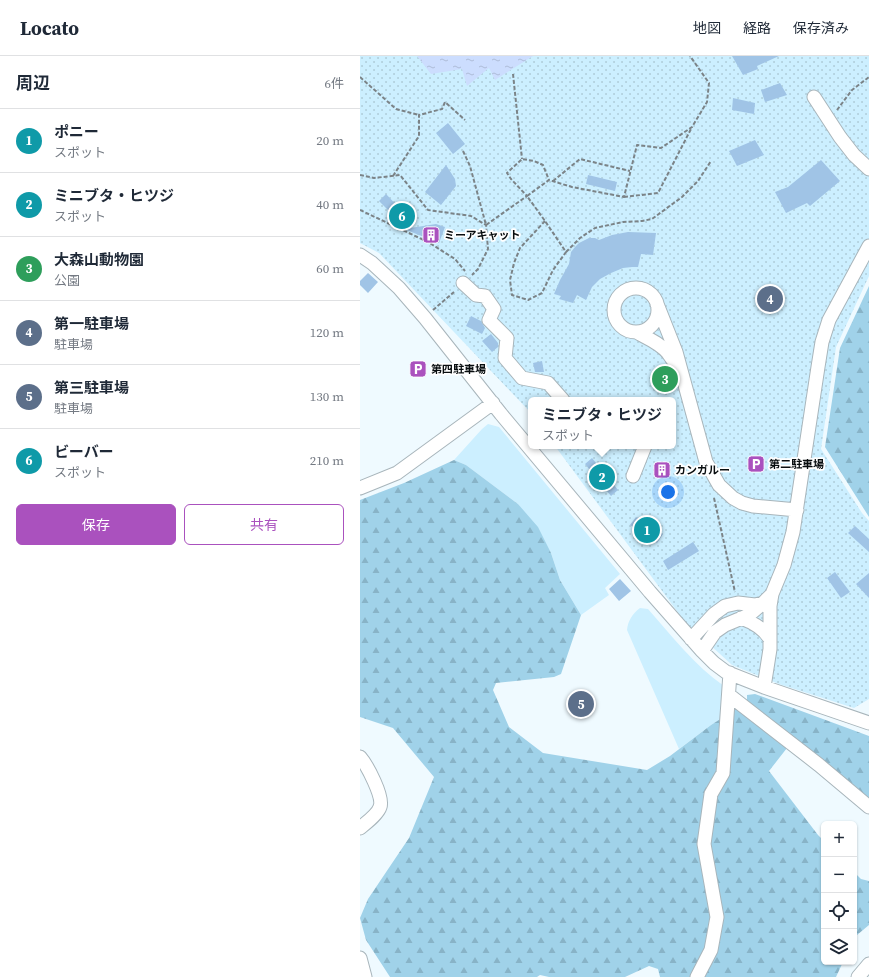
<!DOCTYPE html>
<html lang="ja">
<meta charset="utf-8">
<style>
:root{--surface:#fff;--page:#f2f2f3;--text:#1f2937;--muted:#747a83;--line:#e0e1e3;--accent:#aa51be}
body{margin:0;font-family:"Source Serif 4","Noto Sans JP",serif;background:var(--page);color:var(--text)}
.controls{position:absolute;right:12px;bottom:12px;display:grid;overflow:hidden;border-radius:6px;box-shadow:0 1px 3px #0004}
.controls button{width:36px;height:36px;display:grid;place-items:center;padding:0;border:0;border-bottom:1px solid var(--line);background:var(--surface);color:var(--text);font:20px sans-serif}
.you{position:absolute;left:308px;top:436px;width:14px;height:14px;margin:-10px;border:3px solid #fff;border-radius:50%;background:#1a73e8;box-shadow:0 0 0 6px #1a73e833}
.badge{display:grid;place-items:center;width:26px;height:26px;border-radius:50%;background:var(--accent);color:#fff;font-size:13px;font-weight:700}
.pin{position:absolute;translate:-50% -50%;border:2px solid #fff;box-shadow:0 1px 4px #0006}
.popup{position:absolute;left:168px;top:341px;width:148px;height:52px;box-sizing:border-box;display:grid;place-content:center;border-radius:6px;background:var(--surface);filter:drop-shadow(0 1px 3px #0005);font-size:13px;white-space:nowrap;color:var(--muted)}
.popup b{font-size:15px;color:var(--text)}
.popup::after{content:'';position:absolute;left:50%;top:100%;margin-left:-8px;border:8px solid transparent;border-top-color:var(--surface)}
.list{margin:0;padding:0;list-style:none}
h2{display:flex;justify-content:space-between;align-items:center;height:52px;margin:0;padding:0 16px;font-size:17px}
h2 small{font-size:13px;font-weight:400;color:var(--muted)}
.list li{display:grid;grid-template-columns:26px 1fr auto;gap:12px;align-items:center;box-sizing:border-box;height:64px;padding:0 16px;border-top:1px solid var(--line)}
.list b{display:block;font-size:15px;white-space:nowrap}
.list p{margin:0;font-size:13px;white-space:nowrap;color:var(--muted)}
.list em{font-size:13px;font-style:normal;color:var(--muted)}
.actions{display:flex;gap:8px;padding:12px 16px}
.actions a{flex:1;padding:9px 0;border:1px solid var(--accent);border-radius:6px;text-align:center;font-size:14px;color:var(--accent)}
.actions .main{background:var(--accent);color:#fff}
.icon{flex:none;width:22px;height:22px;fill:none;stroke:currentColor;stroke-width:2;stroke-linecap:round;stroke-linejoin:round}
.map{position:relative;flex:none;width:509px;height:921px;overflow:hidden}
header{display:flex;align-items:center;gap:24px;box-sizing:border-box;height:56px;padding:0 20px;background:var(--surface);border-bottom:1px solid var(--line)}
header strong{font-size:19px}
nav{display:flex;gap:22px;margin-inline-start:auto;font-size:14px}
main{display:flex}
aside{flex:1;background:var(--surface)}
.map>svg:first-child{display:block}
.grass{fill:#ccefff}
.forest{fill:url(#forest-firs)}
.park{fill:url(#park-dots)}
.water{fill:url(#water-ripples)}
.building{fill:#a0c4e6}
.lines{fill:none;stroke-linecap:round;stroke-linejoin:round}
.minor-casing{stroke:#a8b5bb;stroke-width:15}
.path{stroke:#7b8387;stroke-width:2;stroke-dasharray:4 2;stroke-linecap:butt}
.minor{stroke:#fff;stroke-width:13}
.labels{text-anchor:middle;dominant-baseline:central;stroke-width:3.5;stroke-linejoin:round;paint-order:stroke}
.poi-label{font-size:11px;font-weight:bold;fill:#080d0f;stroke:#fff;text-anchor:start}
</style>
<header>
<strong>Locato</strong>
<nav><a>地図</a><a>経路</a><a>保存済み</a></nav>
</header>
<main>
<aside>
<h2>周辺<small>6件</small></h2>
<ul class="list">
<li><span class="badge" style="background:#0f9aa8">1</span><div><b>ポニー</b><p>スポット</p></div><em>20 m</em></li>
<li><span class="badge" style="background:#0f9aa8">2</span><div><b>ミニブタ・ヒツジ</b><p>スポット</p></div><em>40 m</em></li>
<li><span class="badge" style="background:#2e9e5b">3</span><div><b>大森山動物園</b><p>公園</p></div><em>60 m</em></li>
<li><span class="badge" style="background:#5c6f8a">4</span><div><b>第一駐車場</b><p>駐車場</p></div><em>120 m</em></li>
<li><span class="badge" style="background:#5c6f8a">5</span><div><b>第三駐車場</b><p>駐車場</p></div><em>130 m</em></li>
<li><span class="badge" style="background:#0f9aa8">6</span><div><b>ビーバー</b><p>スポット</p></div><em>210 m</em></li>
</ul>
<div class="actions"><a class="main">保存</a><a>共有</a></div>
</aside>
<div class="map">
<svg width="509" height="921" viewBox="0 0 509 921">
<defs>
<pattern id="forest-firs" width="22" height="20" patternUnits="userSpaceOnUse"><rect width="22" height="20" fill="#a0d2e9"/><path d="M5 1l3.5 6h-7zM16 11l3.5 6h-7z" fill="#88b3c7"/></pattern>
<pattern id="park-dots" width="8" height="8" patternUnits="userSpaceOnUse"><rect width="8" height="8" fill="#ccefff"/><path d="M2 2h.1M6 6h.1" fill="none" stroke="#aeccd9" stroke-width="1.8" stroke-linecap="round"/></pattern>
<pattern id="water-ripples" width="26" height="14" patternUnits="userSpaceOnUse"><rect width="26" height="14" fill="#ccddfe"/><path d="M2 4q2-2 4 0t4 0M15 11q2-2 4 0t4 0" fill="none" stroke="#aebcd8"/></pattern>
</defs>
<rect width="100%" height="100%" fill="#effaff"/>
<path class="grass" d="M 128,368 L 139,371 L 260,518 L 245,532 L 249,539 L 221,559 L 200,524 L 191,497 L 158,448 L 106,409 L 94,404 L 122,373 Z
M 280,552 L 288,553 C 312,580 334,609 364,630 L 364,661 L 351,669 L 319,693 L 267,574 C 268,565 272,558 280,552 Z"/>
<path class="forest" d="M 509,230 L 509,461 L 465,391 L 480,292 Z
M 94,404 L 106,409 L 158,448 L 178,471 L 191,497 L 200,524 L 221,559 L 201,618 L 194,621 L 136,627 L 133,634 L 149,671 L 183,697 L 287,714 L 310,700 L 351,669 L 376,653 L 427,692 L 409,715 L 458,779 L 464,785 L 464,906 L 483,906 L 476,921 L 300,921 L 298,913 L 289,910 L 265,921 L 189,921 L 180,919 L 177,921 L 30,921 L 6,884 L 0,862 L 8,843 L 49,782 L 74,721 L 33,672 L 0,661 L 0,444 L 44,427 Z
M 395,638 L 509,680 L 509,745 L 387,646 L 387,639 Z
M 494,816 L 501,823 L 509,825 L 509,869 L 497,879 L 494,884 Z"/>
<path class="park" d="M 0,0 L 509,0 L 509,220 L 476,291 L 461,393 L 502,457 L 509,465 L 509,643 L 494,652 L 419,628 L 372,609 L 325,566 L 195,390 L 313,390 L 313,344 L 171,344 L 171,357 L 19,197 L 0,187 Z"/>
<path class="water" d="M 57,0 L 173,0 L 135,24 L 129,12 L 107,30 L 102,13 L 71,18 Z"/>
<path class="building" d="M 372,0 L 419,0 L 397,10 L 398,13 L 383,19 Z
M 420,27 L 427,39 L 405,46 L 401,34 Z
M 373,42 L 395,47 L 394,58 L 372,54 Z
M 88,67 L 105,88 L 93,98 L 76,77 Z
M 395,84 L 404,99 L 377,110 L 369,95 Z
M 461,104 L 480,125 L 450,150 L 447,147 L 426,157 L 415,136 L 428,131 Z
M 86,109 L 95,123 L 96,130 L 81,149 L 65,136 Z
M 228,119 L 257,126 L 255,135 L 226,128 Z
M 26,138 L 41,154 L 45,150 L 52,159 L 39,170 L 32,161 L 33,159 L 19,145 Z
M 76,168 L 85,171 L 79,187 L 44,173 Z
M 268,176 L 296,177 L 293,199 L 281,198 L 278,211 L 272,211 L 263,212 L 251,217 L 240,223 L 232,231 L 226,244 L 217,239 L 213,247 L 199,243 L 201,240 L 194,238 L 200,224 L 209,208 L 211,196 L 215,191 L 219,187 L 229,182 L 235,182 L 239,184 L 252,179 Z
M 8,217 L 18,226 L 8,237 L 0,229 L 0,225 Z
M 111,260 L 121,265 L 125,272 L 122,278 L 106,270 Z
M 131,278 L 138,287 L 138,291 L 132,296 L 122,285 Z
M 182,305 L 184,316 L 175,316 L 173,307 Z
M 232,402 L 258,434 L 251,440 L 225,408 Z
M 276,461 L 303,478 L 297,487 L 270,469 Z
M 495,470 L 509,483 L 509,496 L 488,477 Z
M 333,486 L 339,495 L 308,514 L 303,505 Z
M 475,516 L 490,536 L 481,542 L 467,522 Z
M 509,517 L 509,542 L 496,528 Z
M 260,523 L 271,535 L 259,545 L 249,533 Z"/>
<g class="lines">
<g class="minor-casing">
<path id="minor" d="M 454,41 L 480,81 L 494,99 L 509,113
M 0,199 L 12,207 L 39,232 L 65,262 L 141,358 L 290,536 L 342,595 L 354,607 L 366,616 L 404,631 L 509,667
M 103,227 L 116,239 L 125,240 L 134,253 L 129,264 L 147,282 L 145,302 L 162,322 L 188,327 L 203,344
M254 254a22 22 0 1 1 44 0a22 22 0 1 1-44 0Z
M 297,248 L 316,296 L 346,406 L 359,429 L 373,442 L 382,447 L 393,450 L 437,454
M 276,276 C 287,282 300,287 308,297 C 311,301 313,305 316,308
M 273,420 L 285,390
M 0,432 L 37,417 L 133,347
M 381,562 C 392,566 404,573 410,583
M 331,583 L 354,558 L 365,550 L 378,547 L 395,549 L 403,547 L 412,538
M 342,595 L 355,576 L 365,569 L 389,559 L 403,547
M 404,631 L 410,593 L 410,550 L 412,538 L 424,509 L 433,476 L 458,311 L 462,286 L 469,264 L 509,190
M 369,639 L 459,709 L 509,751
M 0,701 C 7,709 24,741 20,751 C 18,758 6,767 0,772
M 0,902 L 5,921
M 337,921 L 351,894 L 357,861 L 344,788 L 351,738 L 363,717 L 370,617
M 498,921 L 509,908"/>
</g>
<path class="path" d="M 153,18 L 162,103
M 0,21 L 36,53 L 59,59
M 477,54 L 492,34 L 509,21
M 103,95 L 110,110 L 126,169 L 167,140 L 151,123 L 147,117 L 162,103 L 174,105 L 183,109 L 189,124
M 0,119 L 14,122 L 40,119 L 68,154 L 111,160 L 126,169 L 128,193 L 118,213 L 112,219
M 33,120 L 59,80 L 59,59 L 82,53 L 85,46 L 105,64
M 193,125 L 220,103 L 270,115
M 264,141 L 298,137 L 332,71
M 0,154 L 68,186 L 95,203 L 105,215
M 185,165 L 160,192 L 154,207 L 150,224 L 152,239 L 168,244 L 182,237 L 193,214 L 206,196 L 185,165 L 167,140 L 189,124 L 212,131 L 264,141 L 277,89 L 301,92 L 332,71 L 347,46 L 349,27 L 330,0
M 206,196 L 220,182 L 235,172 L 263,166 L 282,165 L 292,163 L 322,141 L 338,125 L 351,105
M 73,254 L 94,236
M 354,442 L 375,536"/>
<use href="#minor" class="minor"/>
</g>
<defs>
<g id="building-square" transform="scale(0.9)"><rect x="-9" y="-9" width="18" height="18" rx="4" fill="#aa51be" stroke="#fff"/><path d="M-4-6H4V6H1V3H-1V6H-4ZM-2.5-4.3h1.7v1.8h-1.7ZM.8-4.3h1.7v1.8H.8ZM-2.5-1h1.7V.8h-1.7ZM.8-1h1.7V.8H.8Z" fill="#fff"/></g>
<g id="parking-square" transform="scale(0.9)"><rect x="-9" y="-9" width="18" height="18" rx="4" fill="#aa51be" stroke="#fff"/><path d="M-3.5-5.5H1a3.5 3.5 0 0 1 0 7H-1V5.5H-3.5ZM-1-3.4V-.6H.8a1.4 1.4 0 0 0 0-2.8Z" fill="#fff"/></g>
</defs>
<g fill-rule="evenodd">
<use href="#building-square" x="71" y="179"/>
<use href="#parking-square" x="58" y="313"/>
<use href="#parking-square" x="396" y="408"/>
<use href="#building-square" x="302" y="414"/>
</g>
<g class="labels">
<g class="poi-label">
<text x="84" y="179">ミーアキャット</text>
<text x="71" y="313">第四駐車場</text>
<text x="409" y="408">第二駐車場</text>
<text x="315" y="414">カンガルー</text>
</g>
</g>
</svg>
<div class="controls">
<button>+</button>
<button>−</button>
<button><svg class="icon" aria-label="locate" viewBox="0 0 24 24"><circle cx="12" cy="12" r="6"/><path d="M12 2v4M12 18v4M2 12h4M18 12h4"/></svg></button>
<button><svg class="icon" aria-label="layers" viewBox="0 0 24 24"><path d="M12 4l9 5-9 5-9-5zM3 14l9 5 9-5"/></svg></button>
</div>
<div class="you"></div>
<div class="pin badge" style="left:287px;top:474px;background:#0f9aa8">1</div>
<div class="pin badge" style="left:242px;top:421px;background:#0f9aa8">2</div>
<div class="popup"><b>ミニブタ・ヒツジ</b>スポット</div>
<div class="pin badge" style="left:305px;top:323px;background:#2e9e5b">3</div>
<div class="pin badge" style="left:410px;top:243px;background:#5c6f8a">4</div>
<div class="pin badge" style="left:221px;top:648px;background:#5c6f8a">5</div>
<div class="pin badge" style="left:42px;top:160px;background:#0f9aa8">6</div>
</div>
</main>
